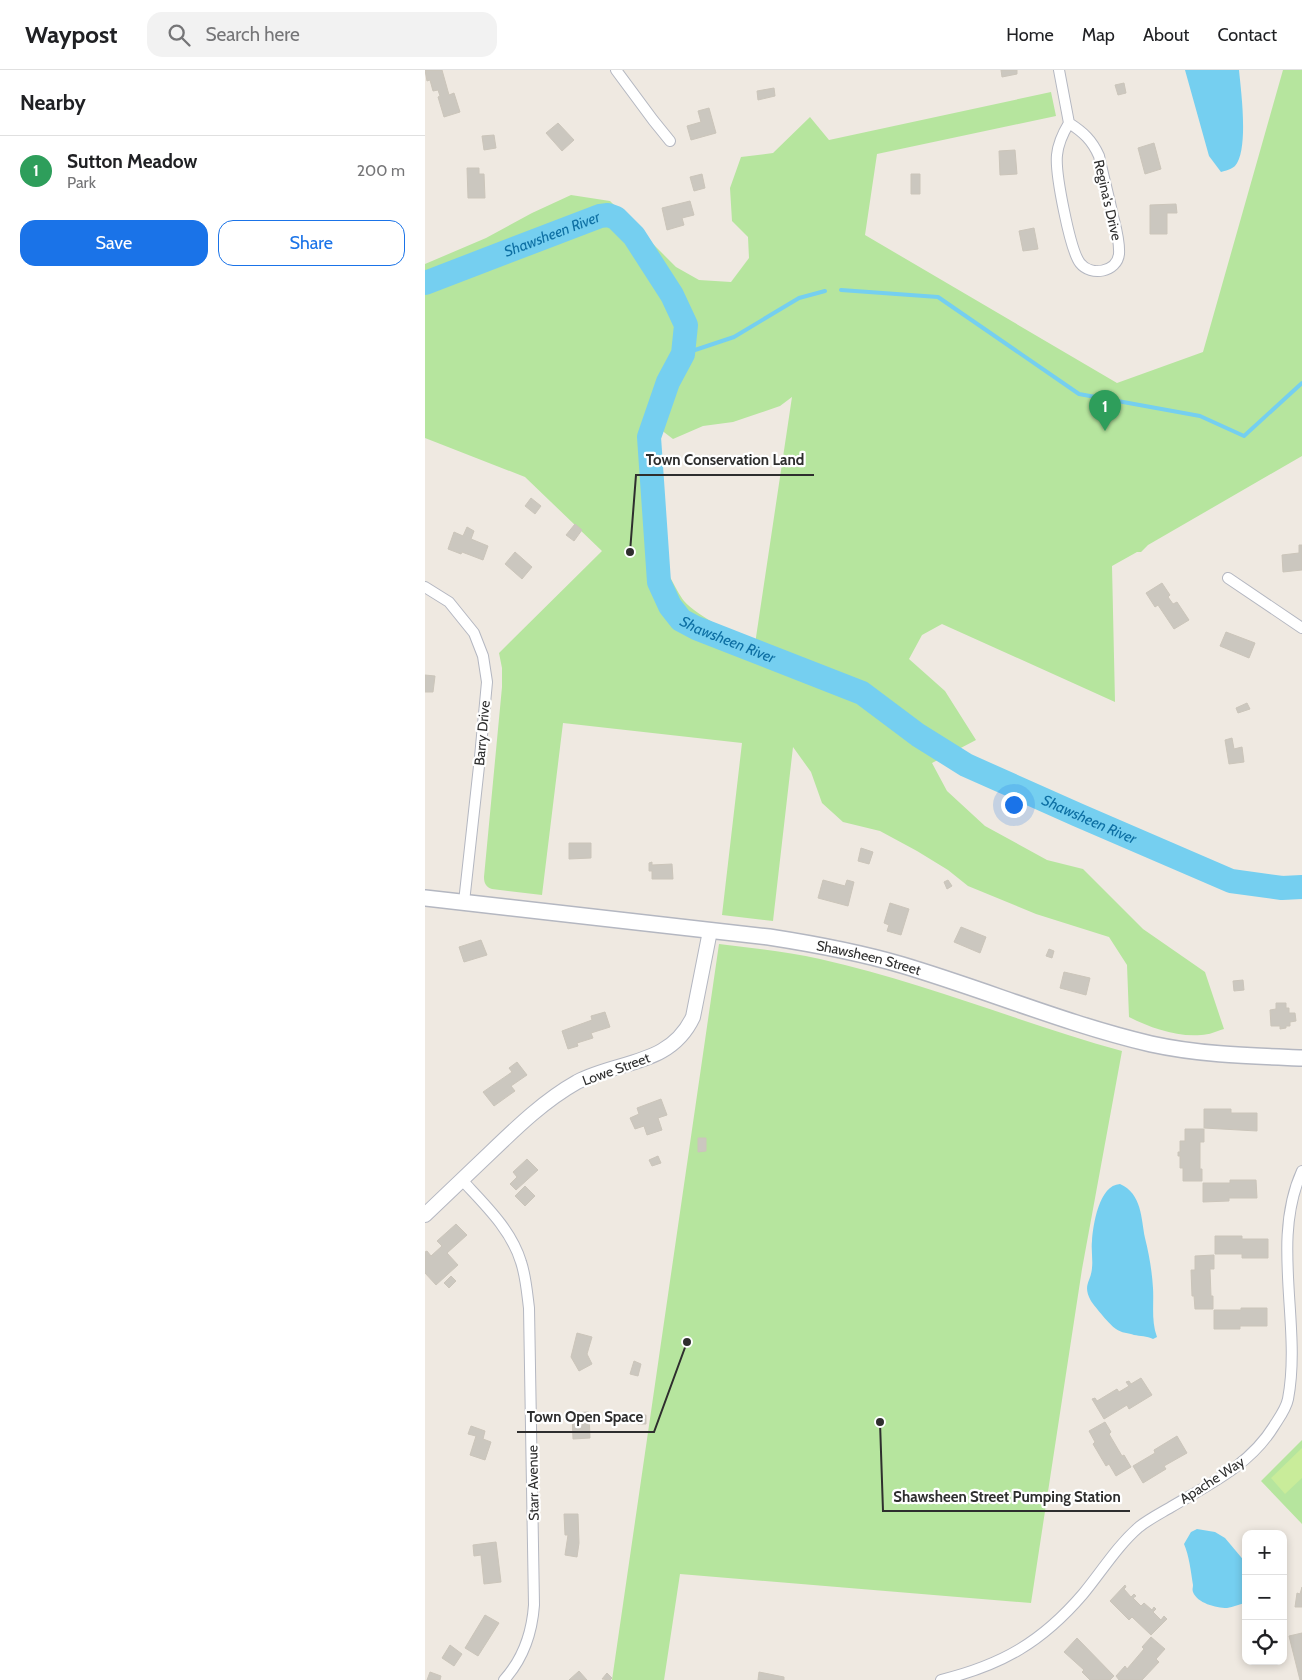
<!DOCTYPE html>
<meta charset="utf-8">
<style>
:root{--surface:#fff;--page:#f2f2f2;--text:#202124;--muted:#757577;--line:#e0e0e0;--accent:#1a73e8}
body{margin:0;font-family:Cabin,sans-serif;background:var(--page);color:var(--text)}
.controls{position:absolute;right:15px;bottom:15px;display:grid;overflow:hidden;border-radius:10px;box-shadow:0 2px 8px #0003}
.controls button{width:45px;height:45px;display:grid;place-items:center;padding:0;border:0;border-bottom:1px solid var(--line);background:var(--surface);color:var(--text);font:25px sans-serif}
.you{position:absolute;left:588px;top:734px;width:18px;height:18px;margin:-12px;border:4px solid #fff;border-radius:50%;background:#1a73e8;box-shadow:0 0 0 8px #1a73e833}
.badge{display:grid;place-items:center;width:32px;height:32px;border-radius:50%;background:var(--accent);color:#fff;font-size:16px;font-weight:700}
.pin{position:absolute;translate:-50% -41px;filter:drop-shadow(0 1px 2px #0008)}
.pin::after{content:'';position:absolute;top:26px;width:18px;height:15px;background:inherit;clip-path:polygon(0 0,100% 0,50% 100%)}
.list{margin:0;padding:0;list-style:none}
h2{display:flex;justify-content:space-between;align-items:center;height:65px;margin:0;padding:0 20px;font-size:21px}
h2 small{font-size:16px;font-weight:400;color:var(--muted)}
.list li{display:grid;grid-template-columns:32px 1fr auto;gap:15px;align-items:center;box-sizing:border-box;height:70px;padding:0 20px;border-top:1px solid var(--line)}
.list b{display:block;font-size:19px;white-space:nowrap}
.list p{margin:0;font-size:16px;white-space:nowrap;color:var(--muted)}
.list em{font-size:16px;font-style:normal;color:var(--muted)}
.actions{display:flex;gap:10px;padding:15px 20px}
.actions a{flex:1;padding:11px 0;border:1px solid var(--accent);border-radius:15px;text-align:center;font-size:18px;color:var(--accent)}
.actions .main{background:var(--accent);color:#fff}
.icon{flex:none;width:28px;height:28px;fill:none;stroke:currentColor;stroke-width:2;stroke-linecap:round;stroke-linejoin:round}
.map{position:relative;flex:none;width:877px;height:1610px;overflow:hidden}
header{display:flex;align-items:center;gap:30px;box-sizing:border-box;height:70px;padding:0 25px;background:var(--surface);border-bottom:1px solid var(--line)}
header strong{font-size:24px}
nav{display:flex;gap:28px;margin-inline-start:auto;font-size:18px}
.search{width:350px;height:45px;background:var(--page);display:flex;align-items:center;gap:12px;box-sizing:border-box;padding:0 18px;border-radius:15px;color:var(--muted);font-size:19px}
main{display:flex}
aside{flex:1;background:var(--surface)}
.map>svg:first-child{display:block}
.green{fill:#b6e59e;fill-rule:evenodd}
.pitch{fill:#c9ec9a}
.water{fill:#75cff0}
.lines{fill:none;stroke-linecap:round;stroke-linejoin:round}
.stream{stroke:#75cff0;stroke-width:4}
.river{stroke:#75cff0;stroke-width:24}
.building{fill:#cbc7bf;stroke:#cbc5ba}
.minor-casing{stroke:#b4b7c1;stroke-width:12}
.tertiary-casing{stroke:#b4b7c1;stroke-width:16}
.secondary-casing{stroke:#b4b7c1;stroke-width:18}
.minor{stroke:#fff;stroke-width:10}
.tertiary{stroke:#fff;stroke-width:14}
.secondary{stroke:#fff;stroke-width:15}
.labels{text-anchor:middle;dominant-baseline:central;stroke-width:4.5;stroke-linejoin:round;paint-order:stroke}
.street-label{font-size:14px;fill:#2e2e2e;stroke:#fff}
.water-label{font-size:15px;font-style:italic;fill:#0d6fa3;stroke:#fff}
.leader{fill:none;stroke:#2e2e2e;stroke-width:2}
.callout-dot{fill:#2e2e2e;stroke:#fff;stroke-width:2}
.callout-label{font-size:15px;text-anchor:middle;font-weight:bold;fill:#2e2e2e;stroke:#fff;stroke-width:4.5;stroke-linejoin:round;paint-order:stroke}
</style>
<header>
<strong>Waypost</strong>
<div class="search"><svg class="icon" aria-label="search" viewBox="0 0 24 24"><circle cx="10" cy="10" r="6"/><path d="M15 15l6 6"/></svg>Search here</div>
<nav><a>Home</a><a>Map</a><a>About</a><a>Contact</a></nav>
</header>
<main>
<aside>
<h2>Nearby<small></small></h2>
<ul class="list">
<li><span class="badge" style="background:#2e9e5b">1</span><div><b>Sutton Meadow</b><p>Park</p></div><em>200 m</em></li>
</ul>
<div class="actions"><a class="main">Save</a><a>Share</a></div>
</aside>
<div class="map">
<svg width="877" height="1610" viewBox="0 0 877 1610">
<rect width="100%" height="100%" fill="#efe9e1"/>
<path class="green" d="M 858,0 L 877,0 L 877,386 L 723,475 L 716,482 L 712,482 L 687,496 L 690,632 L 517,554 L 497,565 L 484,589 L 520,621 L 551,670 L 507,693 L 522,721 L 560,756 L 622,790 L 658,799 L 718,859 L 780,902 L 799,959 C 792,961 784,965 776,965 C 751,967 726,958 704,947 L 702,895 L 684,867 L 611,844 L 543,816 L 523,800 L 492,781 L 455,761 L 418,752 L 397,733 L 386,702 L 368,677 L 348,851 L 297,845 L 317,673 L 138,653 L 117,825 L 67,819 C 61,817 59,813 59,807 L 77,617 L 77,598 L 74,583 L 177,481 L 100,407 L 0,368 L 0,194 L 61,168 L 107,143 L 146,125 L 185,131 L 251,197 L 274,210 L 306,212 L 324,188 L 323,167 L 307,151 L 305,118 L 316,87 L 348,83 L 385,47 L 404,70 L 626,22 L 631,46 L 452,84 L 440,165 L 692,313 L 778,282 ZM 367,327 L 330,574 C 310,564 273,547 259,531 C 252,522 232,483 231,473 C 230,465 233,457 231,450 C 227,418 213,384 227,353 L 248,369 L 278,356 L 308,352 L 355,336 Z
M 294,874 C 328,878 362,882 395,889 C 498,912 596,953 697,981 L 657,1199 L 606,1533 L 255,1504 L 239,1610 L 187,1610 Z
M 877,1370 L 877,1454 L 836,1411 Z"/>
<path class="pitch" d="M 877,1378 L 877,1408 L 860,1424 L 846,1408 Z"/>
<path class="water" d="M 760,0 L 814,0 C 816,21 824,80 810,96 C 807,99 800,101 796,102 L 784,86 Z
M 695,1114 C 717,1124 716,1148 720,1168 C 724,1184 727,1201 728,1218 C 729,1234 726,1251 732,1267 L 728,1269 C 722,1266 715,1266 709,1265 C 704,1263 696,1263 691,1259 C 685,1255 670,1237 666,1231 C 657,1215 666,1212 667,1198 C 668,1189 666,1180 667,1171 C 668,1155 674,1115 695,1114 Z
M 772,1459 L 790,1462 L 800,1468 L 821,1493 L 821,1533 C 815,1534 808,1537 802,1538 C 791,1538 772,1533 768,1522 C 767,1519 768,1518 768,1515 C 766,1502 764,1485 759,1474 L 766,1462 Z"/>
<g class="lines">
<path class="stream" d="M 416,220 L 513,227 L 654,324 L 775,346 L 819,366 L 877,313
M 258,284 L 309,267 L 374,228 L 400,221"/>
<path class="river" id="s1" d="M 0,213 L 175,146 L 183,145 L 191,148 L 209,166 L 247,225 L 261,255 L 258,284 L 243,312 L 224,367 L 234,512 L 245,536 L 256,550 L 271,558 L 437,623 L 493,665 L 541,695 L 653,745 L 806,811 L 857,818 L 877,817"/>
</g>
<path class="building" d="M 0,0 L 17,0 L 24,25 L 29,23 L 35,42 L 19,47 L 13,27 L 15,26 L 13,20 L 8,21 L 5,10 L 2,11 Z
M 576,0 L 592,0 L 592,4 L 577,7 Z
M 699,13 L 701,23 L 693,25 L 690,15 Z
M 349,18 L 350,26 L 333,30 L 332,21 Z
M 284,38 L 291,63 L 266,70 L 262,56 L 276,52 L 273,41 Z
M 133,53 L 149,70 L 137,81 L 121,63 Z
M 69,65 L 71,78 L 59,80 L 57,66 Z
M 729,73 L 736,99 L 720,104 L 713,78 Z
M 590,80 L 592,104 L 575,105 L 574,81 Z
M 42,98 L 54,98 L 54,104 L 59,104 L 60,128 L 43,128 Z
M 277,104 L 280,118 L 269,121 L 265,107 Z
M 486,104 L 495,104 L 495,124 L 486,124 Z
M 265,131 L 269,145 L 257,148 L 259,155 L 242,160 L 237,138 Z
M 751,134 L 752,143 L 742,143 L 742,164 L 725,164 L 725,135 Z
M 609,158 L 613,179 L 598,181 L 594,161 Z
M 106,428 L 116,436 L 110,444 L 100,436 Z
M 150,454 L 157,460 L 149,471 L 141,465 Z
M 42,457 L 49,461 L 46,469 L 63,476 L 58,490 L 37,482 L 36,484 L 23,479 L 29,462 L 38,466 Z
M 874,475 L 877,475 L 877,500 L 858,502 L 857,485 L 874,483 Z
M 90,482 L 107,497 L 97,509 L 80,494 Z
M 737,513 L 745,525 L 743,527 L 748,534 L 752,532 L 764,550 L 749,559 L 733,535 L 730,537 L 721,523 Z
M 801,562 L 830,573 L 824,588 L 795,576 Z
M 0,605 L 10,606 L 8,622 L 0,622 Z
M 822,633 L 825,639 L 813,643 L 811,638 Z
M 807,668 L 809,679 L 817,677 L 819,692 L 804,694 L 800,670 Z
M 144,773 L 166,773 L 166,788 L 144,789 Z
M 436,778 L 448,782 L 444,794 L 433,791 Z
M 227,792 L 227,795 L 247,794 L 248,809 L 227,809 L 227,801 L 224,801 L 224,793 Z
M 398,810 L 420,816 L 422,810 L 429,812 L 423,836 L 393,828 Z
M 523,810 L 527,816 L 522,819 L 519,812 Z
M 465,833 L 484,839 L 476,865 L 462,861 L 464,855 L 459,853 Z
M 536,857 L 561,867 L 555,883 L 529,872 Z
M 56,870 L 62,885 L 39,892 L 34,877 Z
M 624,879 L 629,881 L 627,888 L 621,886 Z
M 639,902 L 665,908 L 661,925 L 635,918 Z
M 818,910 L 819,920 L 809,921 L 808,911 Z
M 851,933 L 861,933 L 861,938 L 864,938 L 864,943 L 870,943 L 871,951 L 865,952 L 865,956 L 861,956 L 861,958 L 855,959 L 855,956 L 846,956 L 845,940 L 851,939 Z
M 180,942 L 185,957 L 166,963 L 168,968 L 152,973 L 153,976 L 143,979 L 137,961 L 167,950 L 166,946 Z
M 92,992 L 102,1005 L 86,1016 L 90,1021 L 69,1036 L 58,1022 L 87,1002 L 84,998 Z
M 236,1029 L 242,1045 L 233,1048 L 237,1060 L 222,1065 L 219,1056 L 210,1059 L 205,1048 L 214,1044 L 212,1038 Z
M 779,1039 L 806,1039 L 806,1043 L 832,1043 L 832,1061 L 779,1058 Z
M 760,1059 L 779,1059 L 779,1072 L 775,1072 L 775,1099 L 777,1099 L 777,1111 L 758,1111 L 758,1098 L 755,1098 L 755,1086 L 753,1086 L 753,1082 L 755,1082 L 755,1071 L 760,1071 Z
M 273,1068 L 281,1068 L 281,1081 L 273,1082 Z
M 233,1086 L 236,1093 L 227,1096 L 224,1090 Z
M 102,1089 L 113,1100 L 91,1120 L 85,1114 L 92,1107 L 88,1102 Z
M 805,1110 L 831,1110 L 832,1128 L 804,1128 L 804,1131 L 778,1132 L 778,1113 L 805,1113 Z
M 100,1116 L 110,1126 L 100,1136 L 90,1126 Z
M 31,1154 L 42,1165 L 22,1183 L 33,1195 L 11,1215 L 0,1203 L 0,1182 L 2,1181 L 6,1186 L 17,1176 L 12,1171 Z
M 790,1166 L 817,1166 L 817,1169 L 843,1169 L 843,1188 L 817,1188 L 817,1184 L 790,1184 Z
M 789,1185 L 789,1199 L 785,1199 L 786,1226 L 788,1226 L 788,1239 L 770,1239 L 769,1226 L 767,1226 L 766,1200 L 770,1200 L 770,1186 Z
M 26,1206 L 31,1211 L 24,1218 L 19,1213 Z
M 816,1238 L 842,1238 L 842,1256 L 815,1256 L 815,1259 L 789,1259 L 789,1240 L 816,1240 Z
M 152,1263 L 167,1267 L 162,1284 L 167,1294 L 154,1301 L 146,1287 Z
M 209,1291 L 216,1294 L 213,1306 L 205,1304 Z
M 716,1308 L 727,1325 L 704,1339 L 702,1335 L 679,1349 L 667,1329 L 670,1328 L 672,1331 L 692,1319 L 694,1322 L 704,1316 L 701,1312 L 704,1311 L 706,1314 Z
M 164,1342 L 165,1368 L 148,1369 L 147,1343 Z
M 212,1345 L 221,1345 L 221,1354 L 213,1354 Z
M 680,1352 L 686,1362 L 684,1364 L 697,1386 L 699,1385 L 706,1397 L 691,1406 L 684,1394 L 681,1396 L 668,1374 L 670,1372 L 664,1361 Z
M 46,1356 L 60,1361 L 58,1369 L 66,1372 L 60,1390 L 45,1385 L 51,1366 L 43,1364 Z
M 752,1366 L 762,1383 L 739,1396 L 741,1399 L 718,1413 L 708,1396 L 730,1383 L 729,1380 Z
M 139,1444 L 153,1444 L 154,1473 L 152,1487 L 140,1485 L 143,1465 L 140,1465 Z
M 71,1472 L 76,1512 L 59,1514 L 56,1485 L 49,1486 L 48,1475 Z
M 700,1515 L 701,1517 L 699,1519 L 706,1527 L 709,1524 L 711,1526 L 708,1528 L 716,1536 L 719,1533 L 727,1540 L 729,1537 L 731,1539 L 728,1542 L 736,1550 L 739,1546 L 742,1549 L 726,1565 L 707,1547 L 704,1550 L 685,1531 Z
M 877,1517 L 877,1537 L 870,1537 L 872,1523 L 875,1524 Z
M 60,1545 L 74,1553 L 53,1586 L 40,1578 Z
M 877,1563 L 877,1610 L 875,1610 L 864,1566 Z
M 726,1567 L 740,1579 L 731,1589 L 734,1592 L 717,1610 L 694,1610 L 691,1606 L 700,1596 L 702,1599 L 719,1579 L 717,1577 Z
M 652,1568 L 689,1606 L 685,1610 L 665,1610 L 657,1602 L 659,1600 L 639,1582 Z
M 25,1575 L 37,1584 L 29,1596 L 17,1588 Z
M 154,1601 L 162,1610 L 144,1610 Z
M 5,1602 L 16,1606 L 15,1610 L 2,1610 Z
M 334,1602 L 359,1607 L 359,1610 L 333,1610 Z
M 182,1603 L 187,1608 L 185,1610 L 177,1609 Z"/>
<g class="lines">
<g class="minor-casing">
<path id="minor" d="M 191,0 L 228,50 L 245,71
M 634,0 L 644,53
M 644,53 C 658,62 667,70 674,86 C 678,105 683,123 687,142 C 690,155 695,170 694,184 C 692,202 666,207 655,193 C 645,180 630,103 632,85 C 633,74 638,63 644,53 Z
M 803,508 L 877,558
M 0,517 L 24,532 L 49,563 L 58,586 L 62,612 L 55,687 L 39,832
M 37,1110 C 59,1134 86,1159 96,1192 C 101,1207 102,1223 104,1238 L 109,1535 C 107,1563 98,1589 79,1610
M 516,1610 C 577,1595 617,1572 658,1524 C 677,1501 692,1476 714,1457 C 724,1449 736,1443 746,1437 C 785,1414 825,1395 849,1356 C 854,1348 861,1339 863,1329 C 877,1255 845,1171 877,1101"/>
</g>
<g class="tertiary-casing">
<path id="tertiary" d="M 0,1145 C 22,1124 44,1103 66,1082 C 93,1056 120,1030 152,1012 C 194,990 245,996 268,947 L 285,861"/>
</g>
<g class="secondary-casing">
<g id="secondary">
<path id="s2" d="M 0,828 L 344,867 C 389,874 433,882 477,895 C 561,920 641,954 726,974 C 776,985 827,986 877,988"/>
</g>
</g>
<use href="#minor" class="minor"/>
<use href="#tertiary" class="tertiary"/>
<use href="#secondary" class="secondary"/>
</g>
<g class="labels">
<g class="street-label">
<text transform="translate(683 130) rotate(77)">Regina's Drive</text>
<text transform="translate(57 663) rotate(-85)">Barry Drive</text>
<text stroke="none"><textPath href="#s2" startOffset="448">Shawsheen Street</textPath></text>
<text transform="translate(191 999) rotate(-20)">Lowe Street</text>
<text transform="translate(787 1410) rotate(-33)">Apache Way</text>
<text transform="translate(108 1413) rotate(-91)">Starr Avenue</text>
</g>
<g class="water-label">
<text stroke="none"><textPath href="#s1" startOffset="136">Shawsheen River</textPath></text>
<text stroke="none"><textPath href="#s1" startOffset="692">Shawsheen River</textPath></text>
<text stroke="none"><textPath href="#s1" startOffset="1098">Shawsheen River</textPath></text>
</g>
</g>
<path class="leader" d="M205 482L211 405H389M262 1272L229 1362H92M455 1352L458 1441H705"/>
<g class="callout-dot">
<circle cx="205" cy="482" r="5"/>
<circle cx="262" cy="1272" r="5"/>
<circle cx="455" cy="1352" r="5"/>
</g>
<g class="callout-label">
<text x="300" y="395">Town Conservation Land</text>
<text x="160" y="1352">Town Open Space</text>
<text x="582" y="1432">Shawsheen Street Pumping Station</text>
</g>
</svg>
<div class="controls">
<button>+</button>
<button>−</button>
<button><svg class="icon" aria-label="locate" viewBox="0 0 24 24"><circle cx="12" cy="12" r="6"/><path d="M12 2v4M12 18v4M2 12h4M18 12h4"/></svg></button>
</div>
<div class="you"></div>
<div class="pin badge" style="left:680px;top:361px;background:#2e9e5b">1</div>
</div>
</main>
